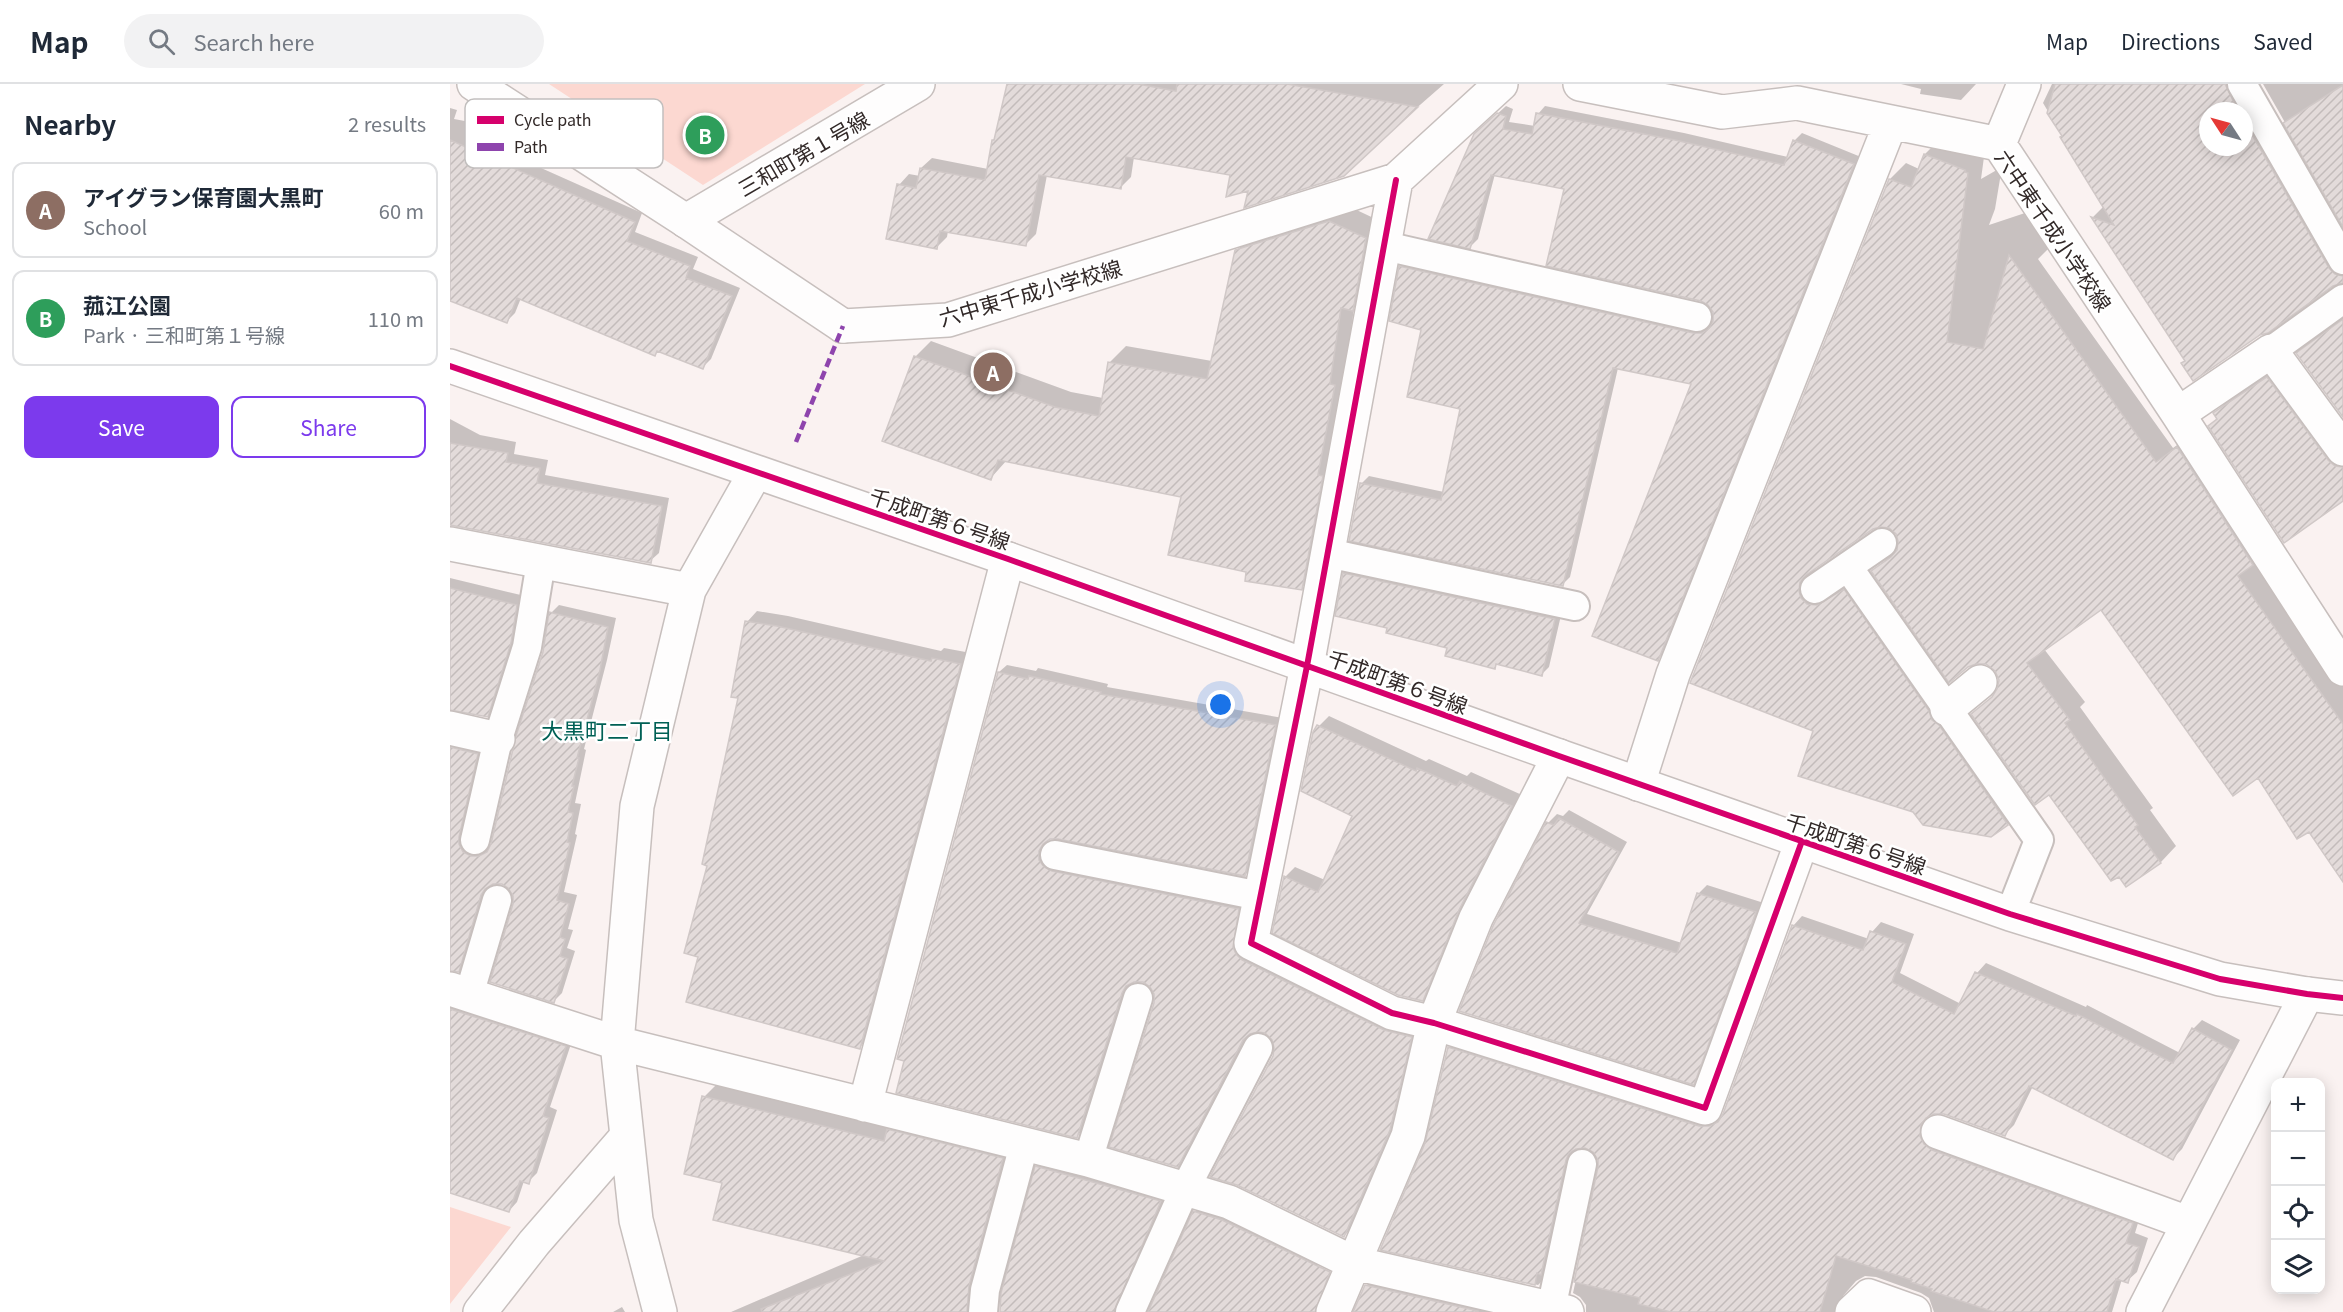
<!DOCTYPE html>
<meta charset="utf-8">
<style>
:root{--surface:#fff;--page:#f2f2f3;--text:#1f2937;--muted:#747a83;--line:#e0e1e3;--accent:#7c3aed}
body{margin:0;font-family:Georgia,"Noto Sans JP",serif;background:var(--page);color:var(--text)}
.controls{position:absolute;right:18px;bottom:18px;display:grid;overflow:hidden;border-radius:12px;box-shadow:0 3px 15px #0003}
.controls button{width:54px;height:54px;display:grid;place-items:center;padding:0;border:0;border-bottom:2px solid var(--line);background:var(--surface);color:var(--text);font:30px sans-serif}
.compass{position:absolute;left:1749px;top:18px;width:54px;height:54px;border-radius:50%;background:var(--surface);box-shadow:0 3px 15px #0003;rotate:306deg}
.you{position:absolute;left:771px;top:621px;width:21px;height:21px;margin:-15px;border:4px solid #fff;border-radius:50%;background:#1a73e8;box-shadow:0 0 0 9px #1a73e833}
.badge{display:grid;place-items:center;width:39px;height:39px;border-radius:50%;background:var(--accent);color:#fff;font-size:20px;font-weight:700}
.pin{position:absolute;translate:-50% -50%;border:3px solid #fff;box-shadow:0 2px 6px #0006}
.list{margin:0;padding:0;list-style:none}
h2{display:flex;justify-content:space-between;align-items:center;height:78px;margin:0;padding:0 24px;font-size:26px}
h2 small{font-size:20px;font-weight:400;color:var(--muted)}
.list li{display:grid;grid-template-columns:39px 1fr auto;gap:18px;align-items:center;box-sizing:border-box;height:96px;margin:0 12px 12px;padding:0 12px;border:2px solid var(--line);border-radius:12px}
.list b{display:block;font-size:22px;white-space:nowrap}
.list p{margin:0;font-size:20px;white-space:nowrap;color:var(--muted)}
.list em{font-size:20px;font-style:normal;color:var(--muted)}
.actions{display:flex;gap:12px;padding:18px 24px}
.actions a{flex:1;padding:14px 0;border:2px solid var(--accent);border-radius:12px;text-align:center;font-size:21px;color:var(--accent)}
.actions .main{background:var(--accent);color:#fff}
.icon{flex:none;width:33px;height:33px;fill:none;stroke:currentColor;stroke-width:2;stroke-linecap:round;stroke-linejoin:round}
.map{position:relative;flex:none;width:1893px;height:1228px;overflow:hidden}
header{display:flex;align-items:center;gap:36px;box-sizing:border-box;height:84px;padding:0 30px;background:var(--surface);border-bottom:2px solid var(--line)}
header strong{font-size:28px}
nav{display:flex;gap:33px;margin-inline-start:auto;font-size:21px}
.search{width:420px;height:54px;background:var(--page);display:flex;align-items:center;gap:15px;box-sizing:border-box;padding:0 21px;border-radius:33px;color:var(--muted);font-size:22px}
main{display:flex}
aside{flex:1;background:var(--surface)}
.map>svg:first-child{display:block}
.park{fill:#fcd8d1}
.shadow{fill:#0003;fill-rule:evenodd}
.building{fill:url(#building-hatch);stroke:#d0c8c7;stroke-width:1.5}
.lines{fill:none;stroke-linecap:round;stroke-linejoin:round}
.lane-casing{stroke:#c7bfbd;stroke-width:32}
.street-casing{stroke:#c7bfbd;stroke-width:36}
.secondary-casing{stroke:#c7bfbd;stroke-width:36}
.lane{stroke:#fefdfd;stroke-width:28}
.street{stroke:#fefdfd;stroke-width:33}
.secondary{stroke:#fefdfd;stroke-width:33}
.quiet{stroke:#8e44ad;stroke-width:4.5;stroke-dasharray:9 4.5;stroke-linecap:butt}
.cycleway-casing{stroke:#fff;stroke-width:10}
.cycleway{stroke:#d6006c;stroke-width:6}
.labels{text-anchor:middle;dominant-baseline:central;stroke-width:5;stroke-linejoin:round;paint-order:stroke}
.street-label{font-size:21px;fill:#322928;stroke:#fff}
.neighbourhood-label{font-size:22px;fill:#006055;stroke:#fff}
.key{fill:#fff;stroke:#c2bfbe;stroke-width:1.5}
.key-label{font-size:16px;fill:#322928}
</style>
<header>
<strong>Map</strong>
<div class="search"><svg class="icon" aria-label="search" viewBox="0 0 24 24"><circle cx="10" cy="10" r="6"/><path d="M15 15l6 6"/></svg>Search here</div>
<nav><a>Map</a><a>Directions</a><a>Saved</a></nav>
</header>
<main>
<aside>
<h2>Nearby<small>2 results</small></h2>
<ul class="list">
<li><span class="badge" style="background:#8d6e63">A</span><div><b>アイグラン保育園大黒町</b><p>School</p></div><em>60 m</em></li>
<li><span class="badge" style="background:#2e9e5b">B</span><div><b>菰江公園</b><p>Park · 三和町第１号線</p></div><em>110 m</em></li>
</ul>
<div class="actions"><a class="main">Save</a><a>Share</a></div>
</aside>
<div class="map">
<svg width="1893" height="1228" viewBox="0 0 1893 1228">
<defs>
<pattern id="building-hatch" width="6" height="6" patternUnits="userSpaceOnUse" patternTransform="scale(1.5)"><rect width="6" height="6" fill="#e3dbda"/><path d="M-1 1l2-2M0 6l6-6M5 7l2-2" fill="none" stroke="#c3bcbb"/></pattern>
</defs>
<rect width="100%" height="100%" fill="#faf2f1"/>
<path class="park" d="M 99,0 L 415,0 L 253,101 Z
M 0,1123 L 61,1143 L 0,1220 Z"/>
<path class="shadow" d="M 559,0 L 994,0 L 939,48 L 800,105 L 781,90 L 684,73 L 681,93 L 670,104 L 597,91 L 586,150 L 576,160 L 498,147 L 497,153 L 486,164 L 449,101 L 459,90 L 470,92 L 471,84 L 482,74 L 538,85 L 543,56 L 546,53 Z
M 1451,0 L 1526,0 L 1511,16 L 1470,10 L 1471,5 Z
M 1602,0 L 1789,0 L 1893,178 L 1893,197 L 1736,277 L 1643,133 L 1653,123 L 1656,124 L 1593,19 ZM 1758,27 L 1794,27 L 1794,63 L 1758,63 Z
M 1813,0 L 1893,0 L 1893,140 Z
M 1056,22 L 1063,25 L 1059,38 L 1085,42 L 1088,30 L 1095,22 L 1234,49 L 1338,73 L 1345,56 L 1352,49 L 1411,73 L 1215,568 L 1208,575 L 1243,299 L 1168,284 L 1120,493 L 1112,501 L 911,400 L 919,392 L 994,408 L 1012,323 L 973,245 L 951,183 L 958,175 L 1252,242 L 1263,241 L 1264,227 L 1259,219 L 1116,104 L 1045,90 L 1028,155 L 1020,163 L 1033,43 Z
M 0,24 L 7,26 L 4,35 L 31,40 L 28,56 L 192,129 L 185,148 L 248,173 L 243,185 L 290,204 L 261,275 L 253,283 L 209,266 L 205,270 L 71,214 L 65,229 L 56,238 L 0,194 Z
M 1491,54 L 1534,73 L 1531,95 L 1552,83 L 1545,125 L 1539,141 L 1587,125 L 1601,162 L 1588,175 L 1723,364 L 1744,349 L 1893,579 L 1893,795 L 1859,746 L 1651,524 L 1594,565 L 1635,618 L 1630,623 L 1703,724 L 1700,726 L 1726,762 L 1711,778 L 1677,801 L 1599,709 L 1523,630 L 1549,606 L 1550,595 L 1546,586 L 1423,487 L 1449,464 L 1447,449 L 1440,443 L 1431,441 L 1422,444 L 1365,483 L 1364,490 L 1410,491 L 1573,724 L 1557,740 L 1541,752 L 1464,726 L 1365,646 L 1242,598 L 1440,95 L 1456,79 L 1469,85 L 1475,70 Z
M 896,121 L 932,138 L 919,209 L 904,224 L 868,488 L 851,504 L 798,487 L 733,412 L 557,376 L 540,395 L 465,273 L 481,257 L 621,308 L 653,314 L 660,278 L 676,262 L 762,277 L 786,167 L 803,150 Z
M 1893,234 L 1893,331 L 1848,269 L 1858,259 Z
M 1829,282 L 1893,367 L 1893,415 L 1760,342 L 1768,333 L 1765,329 L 1777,317 Z
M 0,335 L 30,351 L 66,358 L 64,370 L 98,376 L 95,391 L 219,414 L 209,469 L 200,477 L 0,439 Z
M 902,482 L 1112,527 L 1099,583 L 1092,590 L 1049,579 L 1044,583 L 999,563 L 939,543 L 894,490 Z
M 0,494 L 75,512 L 69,549 L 46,623 L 37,632 L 0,624 Z
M 109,521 L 166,534 L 157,576 L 134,665 L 136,666 L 125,719 L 131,720 L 125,750 L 127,751 L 114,808 L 127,811 L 118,845 L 123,846 L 117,864 L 125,867 L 112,909 L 104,917 L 64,820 L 64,811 L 60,804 L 52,799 L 39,801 L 17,878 L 8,886 L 0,886 L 0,652 L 35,661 L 30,764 L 39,764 L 41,763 L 94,568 L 101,529 Z
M 307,527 L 338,532 L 491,567 L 494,564 L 521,569 L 420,953 L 410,963 L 250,871 L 259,780 L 290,613 L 297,538 Z
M 557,581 L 586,587 L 588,584 L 658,600 L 657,603 L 833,634 L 803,783 L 795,791 L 608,753 L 598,755 L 597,767 L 796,817 L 790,854 L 969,945 L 947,1037 L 902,1144 L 894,1152 L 824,972 L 826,964 L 823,955 L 816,948 L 800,948 L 735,1073 L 727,1081 L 706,911 L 702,902 L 693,897 L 680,898 L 635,1044 L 627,1052 L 549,588 Z
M 879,632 L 976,677 L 979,675 L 1017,692 L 1021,688 L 1072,711 L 983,905 L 972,915 L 835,793 L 845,783 L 875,796 L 904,731 L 869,642 Z
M 1119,726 L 1177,758 L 1137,830 L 1232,859 L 1248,810 L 1257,801 L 1314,819 L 1252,990 L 1243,999 L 1011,926 L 1098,739 L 1107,730 L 1113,732 Z
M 1352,832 L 1419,855 L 1422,848 L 1431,838 L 1464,850 L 1450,889 L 1511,920 L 1527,889 L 1536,879 L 1636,923 L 1637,921 L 1730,969 L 1743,945 L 1752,936 L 1790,956 L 1732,1065 L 1723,1074 L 1583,1002 L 1564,1041 L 1554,1051 L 1494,1029 L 1479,1030 L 1478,1042 L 1691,1129 L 1685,1149 L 1698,1154 L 1687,1188 L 1677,1197 L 1672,1195 L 1662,1228 L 1484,1228 L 1479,1214 L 1471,1209 L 1426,1193 L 1415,1192 L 1406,1197 L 1393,1212 L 1393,1223 L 1396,1228 L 1136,1228 L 1136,1221 L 1130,1213 L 1123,1209 L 1150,1084 L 1149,1074 L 1144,1067 L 1136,1063 L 1126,1063 L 1125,1066 L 1098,1191 L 1088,1201 L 932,1165 L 977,1060 L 999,964 L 1008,954 L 1259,1033 L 1270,1033 L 1274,1031 L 1343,842 Z
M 0,913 L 123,954 L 100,1023 L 107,1026 L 87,1089 L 78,1098 L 74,1097 L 67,1118 L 59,1127 L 0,1107 Z
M 270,997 L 568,1059 L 545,1228 L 281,1228 L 414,1171 L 273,1098 L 254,1013 Z
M 603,1067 L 726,1102 L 692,1228 L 551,1228 L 587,1083 Z
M 761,1112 L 876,1163 L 843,1228 L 700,1228 L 745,1128 Z
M 926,1192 L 1082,1228 L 905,1228 L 916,1202 Z
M 172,1223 L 175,1228 L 163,1228 Z"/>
<path class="building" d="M 557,0 L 688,0 L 726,7 L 727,0 L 837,0 L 968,23 L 894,92 L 794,124 L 798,107 L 776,113 L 780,91 L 676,73 L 671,105 L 589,91 L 576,162 L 490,147 L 487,165 L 436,155 L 447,100 L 466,104 L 470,84 L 535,96 L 542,56 L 544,56 Z
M 1605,0 L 1775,0 L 1788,27 L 1758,27 L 1758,63 L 1794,63 L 1794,37 L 1879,184 L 1885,190 L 1893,192 L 1893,199 L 1883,202 L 1818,249 L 1810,251 L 1743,297 L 1731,279 L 1735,277 L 1641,133 L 1664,141 L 1610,53 L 1612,52 L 1597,29 Z
M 1893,1 L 1893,143 L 1833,39 Z
M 1047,29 L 1056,32 L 1053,45 L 1082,50 L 1086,29 L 1225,56 L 1334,81 L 1343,56 L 1404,80 L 1208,577 L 1142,552 L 1241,300 L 1163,284 L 1113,502 L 899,457 L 910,399 L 991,416 L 1010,325 L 957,313 L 971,246 L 939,237 L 949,182 L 1243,249 L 1252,249 L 1259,244 L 1263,237 L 1263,228 L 1258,221 L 1251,217 L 1096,182 L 1114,105 L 1041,91 L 1020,165 L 978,155 L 1024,50 Z
M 0,56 L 185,138 L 177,157 L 240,182 L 236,194 L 282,212 L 253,285 L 207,267 L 205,272 L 67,214 L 57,239 L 0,217 Z
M 1474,70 L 1515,86 L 1515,88 L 1518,89 L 1497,258 L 1533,265 L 1559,171 L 1706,378 L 1727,363 L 1803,481 L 1788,492 L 1893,640 L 1893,798 L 1859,748 L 1847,755 L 1808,694 L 1783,712 L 1651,526 L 1577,579 L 1620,636 L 1615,639 L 1688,741 L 1685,743 L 1711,779 L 1676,803 L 1669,793 L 1661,797 L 1599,711 L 1585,721 L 1521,630 L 1542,613 L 1547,605 L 1549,596 L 1545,587 L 1536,580 L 1526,580 L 1518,583 L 1499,599 L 1421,487 L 1441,473 L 1447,466 L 1448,457 L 1446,450 L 1439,444 L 1430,443 L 1423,445 L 1356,491 L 1350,498 L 1349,507 L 1351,514 L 1357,520 L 1367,521 L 1394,505 L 1479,627 L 1482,636 L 1489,641 L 1558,741 L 1541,753 L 1473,741 L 1463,728 L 1348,692 L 1363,647 L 1240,599 L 1439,95 L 1461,103 Z
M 879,137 L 916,154 L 903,227 L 891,224 L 880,300 L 885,301 L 868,391 L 873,392 L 852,506 L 795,497 L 796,488 L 718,471 L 731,413 L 548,376 L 541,396 L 432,357 L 464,272 L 605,323 L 649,332 L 658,278 L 757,295 L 785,166 Z
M 1893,235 L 1893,333 L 1846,269 Z
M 1817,293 L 1878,376 L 1885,382 L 1893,383 L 1893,417 L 1834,459 L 1758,342 L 1767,335 L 1763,329 Z
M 0,359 L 58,369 L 56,378 L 90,384 L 87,399 L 212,422 L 201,479 L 0,441 Z
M 893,489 L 1105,535 L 1092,592 L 1046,580 L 1045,585 L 995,572 L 997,564 L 936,549 L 937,544 L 885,532 Z
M 0,504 L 67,521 L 61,559 L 38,633 L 0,626 Z
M 99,528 L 158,543 L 150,586 L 127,674 L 129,674 L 122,702 L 124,702 L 118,728 L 123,729 L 117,758 L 120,759 L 107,816 L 119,820 L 110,853 L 115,855 L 110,872 L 118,875 L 104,919 L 40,898 L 63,820 L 63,812 L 58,804 L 52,800 L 43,800 L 35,805 L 31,811 L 9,888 L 0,887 L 0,663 L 28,670 L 9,753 L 9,760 L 13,768 L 21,772 L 29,772 L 37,768 L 41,760 L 66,652 L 93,568 Z
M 295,537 L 327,542 L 481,577 L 482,574 L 511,580 L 410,965 L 236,918 L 248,873 L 234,869 L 257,782 L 252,780 L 288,614 L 281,613 Z
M 548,588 L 578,595 L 579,592 L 651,608 L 650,610 L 826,641 L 795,792 L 608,755 L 600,755 L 593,760 L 589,767 L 589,776 L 594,783 L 602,787 L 789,825 L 783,863 L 786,870 L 792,876 L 934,946 L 962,953 L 940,1046 L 894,1153 L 787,1101 L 760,1093 L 823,972 L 824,964 L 822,956 L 815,949 L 808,948 L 800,950 L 793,956 L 728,1083 L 659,1063 L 704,919 L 704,910 L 700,903 L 693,898 L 684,898 L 676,902 L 672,909 L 627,1054 L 446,1009 L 454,977 L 447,975 Z
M 867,641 L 966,687 L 967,684 L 1007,702 L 1010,697 L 1062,722 L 1009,826 L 973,917 L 948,911 L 822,849 L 834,792 L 868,808 L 902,732 L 851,707 L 863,648 Z
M 1109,734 L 1169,768 L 1129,839 L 1227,869 L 1247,809 L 1306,828 L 1244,1001 L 1009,927 L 1043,842 L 1096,738 L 1104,741 Z
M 1342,841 L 1413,866 L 1420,847 L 1456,860 L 1442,898 L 1504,930 L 1525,888 L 1626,932 L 1627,930 L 1723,979 L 1742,944 L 1782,966 L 1723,1076 L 1579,1002 L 1555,1052 L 1494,1030 L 1484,1030 L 1476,1034 L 1471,1041 L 1470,1052 L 1474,1060 L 1482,1066 L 1683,1139 L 1676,1159 L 1689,1163 L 1678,1199 L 1666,1195 L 1657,1228 L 1544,1228 L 1481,1207 L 1482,1205 L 1461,1198 L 1462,1196 L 1386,1172 L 1370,1228 L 1221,1228 L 1188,1220 L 1190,1214 L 1124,1198 L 1148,1083 L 1148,1076 L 1143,1068 L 1135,1064 L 1126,1065 L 1119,1069 L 1116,1076 L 1091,1191 L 1087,1189 L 1085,1201 L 930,1166 L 975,1059 L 998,963 L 1249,1042 L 1259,1042 L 1268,1038 L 1273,1030 Z
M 0,925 L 116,962 L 93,1032 L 99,1034 L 79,1100 L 70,1097 L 59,1128 L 0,1109 Z
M 252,1012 L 434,1057 L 437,1045 L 553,1074 L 519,1202 L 517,1228 L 312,1228 L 311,1225 L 434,1177 L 263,1136 L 272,1099 L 234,1090 Z
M 585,1082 L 711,1117 L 664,1228 L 550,1228 L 551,1209 Z
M 743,1127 L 772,1136 L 880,1188 L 865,1228 L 698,1228 Z
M 915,1201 L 1028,1227 L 1028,1228 L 903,1228 Z"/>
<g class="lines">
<g class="lane-casing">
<path id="lane" d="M 1792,0 L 1893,176
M 935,162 L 1247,233
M 1821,267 L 1893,215
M 878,469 L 1125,522
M 1398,483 L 1589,756 L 1560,830
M 1365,505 L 1432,459
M 25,756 L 48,655 L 77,563 L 91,478
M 605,771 L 810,812
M 19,911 L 47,816
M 638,1076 L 688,914
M 1101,1225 L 1132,1080
M 533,1228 L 535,1206 L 574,1061
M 680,1228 L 735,1105 L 808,964"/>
</g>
<g class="street-casing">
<path id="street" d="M 1130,0 L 1272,28 L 1347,19 L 1549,60 L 1728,330 L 1893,585
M 1549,60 L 1574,0
M 946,96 L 857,582 L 801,859 L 942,929 L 984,939 L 1255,1024 L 1352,757
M 236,137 L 468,0
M 393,242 L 498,236 L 946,96 L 1051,0
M 1728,330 L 1821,267 L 1893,365
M 0,460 L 239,506
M 1497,625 L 1530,598
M 0,644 L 48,655
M 1188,700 L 1223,590 L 1441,38
M 0,905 L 167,959 L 638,1076 L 779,1118 L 904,1179 L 1117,1228
M 415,1021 L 558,475
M 1488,1048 L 1738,1139
M 30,1228 L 84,1159 L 177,1052
M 210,1228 L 186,1136 L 167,959 L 187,722 L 239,506 L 305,389
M 883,1228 L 958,1052 L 984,939 L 1026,834 L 1109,672
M 1402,1228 L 1419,1212 L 1464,1228
M 1693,1228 L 1857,910"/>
</g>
<g class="secondary-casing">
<path id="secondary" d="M 24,0 L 236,137 L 393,242
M 0,282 L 558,475 L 1109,672 L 1560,830 L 1770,895 L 1857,910 L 1893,914"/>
</g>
<use href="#lane" class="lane"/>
<use href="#street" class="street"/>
<use href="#secondary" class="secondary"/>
<path class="quiet" d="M 346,358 L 393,242"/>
<g class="cycleway-casing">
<path id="cycleway" d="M 946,96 L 857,582 L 801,859 L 942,929 L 984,939 L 1255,1024 L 1352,757
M 0,282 L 558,475 L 1109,672 L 1560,830 L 1770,895 L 1857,910 L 1893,914"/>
</g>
<use href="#cycleway" class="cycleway"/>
</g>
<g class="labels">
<g class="street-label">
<text transform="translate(353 69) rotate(-30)">三和町第１号線</text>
<text transform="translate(1604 146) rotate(56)">六中東千成小学校線</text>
<text transform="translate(580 208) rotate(-16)">六中東千成小学校線</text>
<text transform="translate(490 434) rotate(19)">千成町第６号線</text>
<text transform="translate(948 597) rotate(20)">千成町第６号線</text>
<text transform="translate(1406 759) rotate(19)">千成町第６号線</text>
</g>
<g class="neighbourhood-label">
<text x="157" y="645">大黒町二丁目</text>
</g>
</g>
<rect x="15" y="15" width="198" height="69" rx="9" class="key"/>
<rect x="27" y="32" width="27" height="8" fill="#d6006c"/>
<rect x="27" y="59" width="27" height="8" fill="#8e44ad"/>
<g class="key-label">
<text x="64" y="42">Cycle path</text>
<text x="64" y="69">Path</text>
</g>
</svg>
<div class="controls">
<button>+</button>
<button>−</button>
<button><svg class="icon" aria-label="locate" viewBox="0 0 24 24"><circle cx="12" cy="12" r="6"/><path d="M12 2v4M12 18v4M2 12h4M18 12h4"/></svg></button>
<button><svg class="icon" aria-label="layers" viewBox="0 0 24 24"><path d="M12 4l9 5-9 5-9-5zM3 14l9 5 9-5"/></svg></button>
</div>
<svg class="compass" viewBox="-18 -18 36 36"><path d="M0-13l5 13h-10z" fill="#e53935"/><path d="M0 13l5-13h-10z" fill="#747a83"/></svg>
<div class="you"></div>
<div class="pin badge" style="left:543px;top:288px;background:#8d6e63">A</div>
<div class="pin badge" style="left:255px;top:51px;background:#2e9e5b">B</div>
</div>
</main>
